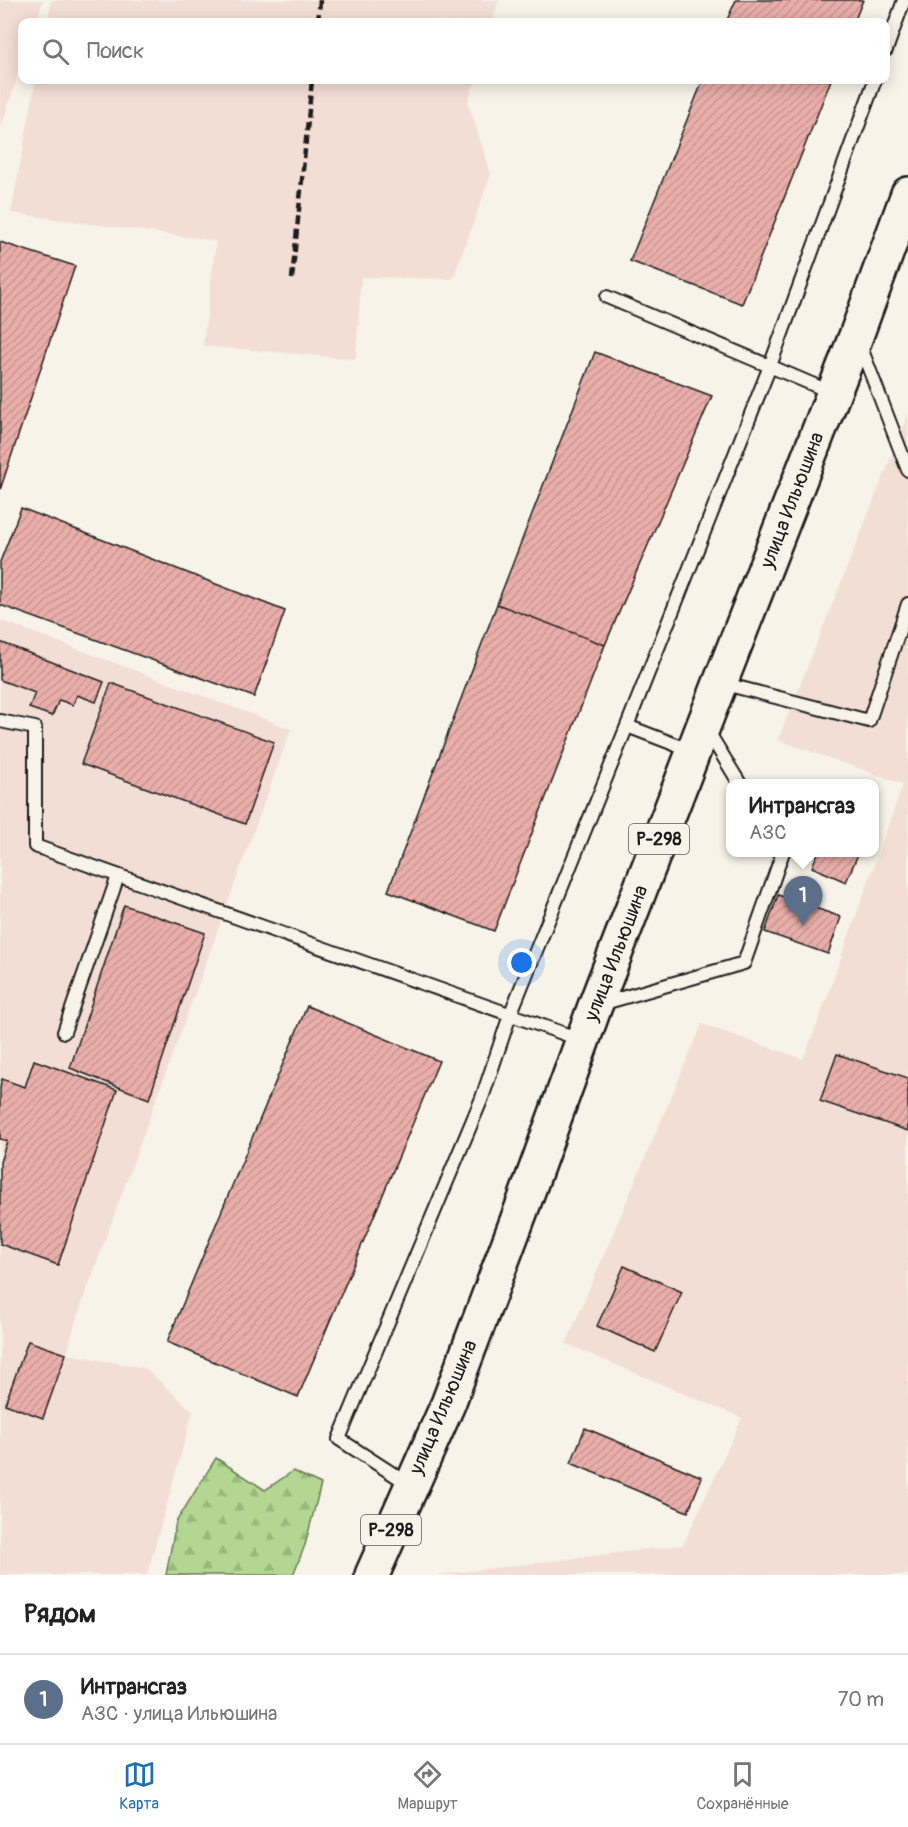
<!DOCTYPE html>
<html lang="ru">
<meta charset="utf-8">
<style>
:root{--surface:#fff;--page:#f6f6f6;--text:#222;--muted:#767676;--line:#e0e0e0;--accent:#1f6fb2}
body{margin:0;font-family:Pangolin,sans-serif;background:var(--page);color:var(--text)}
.you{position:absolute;left:522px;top:963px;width:21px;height:21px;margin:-15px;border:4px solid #fff;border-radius:50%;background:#1a73e8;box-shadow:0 0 0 9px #1a73e833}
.badge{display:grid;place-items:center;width:39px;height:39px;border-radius:50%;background:var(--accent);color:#fff;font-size:20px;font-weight:700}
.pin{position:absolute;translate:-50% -50px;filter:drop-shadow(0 2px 3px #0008)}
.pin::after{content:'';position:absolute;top:32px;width:21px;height:18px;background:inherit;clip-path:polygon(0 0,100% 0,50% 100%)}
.popup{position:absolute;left:726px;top:779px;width:153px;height:78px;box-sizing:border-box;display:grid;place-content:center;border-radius:12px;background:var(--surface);filter:drop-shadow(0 2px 4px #0005);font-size:20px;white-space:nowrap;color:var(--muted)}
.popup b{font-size:22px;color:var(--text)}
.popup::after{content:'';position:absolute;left:50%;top:100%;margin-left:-12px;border:12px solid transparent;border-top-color:var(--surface)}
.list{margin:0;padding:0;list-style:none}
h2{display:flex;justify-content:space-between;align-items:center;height:78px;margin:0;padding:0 24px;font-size:26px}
h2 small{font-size:20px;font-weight:400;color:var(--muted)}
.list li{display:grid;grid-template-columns:39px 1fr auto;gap:18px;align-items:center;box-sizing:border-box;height:90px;padding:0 24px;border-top:2px solid var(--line)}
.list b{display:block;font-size:22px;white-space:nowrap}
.list p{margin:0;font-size:20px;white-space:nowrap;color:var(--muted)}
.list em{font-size:20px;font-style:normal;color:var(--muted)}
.icon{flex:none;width:33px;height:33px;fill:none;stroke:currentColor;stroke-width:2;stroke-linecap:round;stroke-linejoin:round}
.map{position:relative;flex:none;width:908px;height:1575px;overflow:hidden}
.search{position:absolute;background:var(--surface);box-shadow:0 3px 15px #0003;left:18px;right:18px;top:18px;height:66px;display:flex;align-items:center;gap:15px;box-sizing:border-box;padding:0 21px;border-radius:12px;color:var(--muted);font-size:22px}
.sheet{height:168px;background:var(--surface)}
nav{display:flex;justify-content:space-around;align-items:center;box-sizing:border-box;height:84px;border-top:2px solid var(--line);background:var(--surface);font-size:16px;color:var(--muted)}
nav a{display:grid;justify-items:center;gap:3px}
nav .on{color:var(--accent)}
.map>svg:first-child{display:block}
.built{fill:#f3ded5}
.forest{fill:url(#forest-firs);stroke:#687a57;stroke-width:1.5}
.building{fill:url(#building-hatch);stroke:#1c1c1c;stroke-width:1.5}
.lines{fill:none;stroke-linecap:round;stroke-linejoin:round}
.lane-casing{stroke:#1c1c1c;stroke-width:16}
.highway-casing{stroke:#1c1c1c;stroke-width:38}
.lane{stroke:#f7f3e8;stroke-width:12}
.highway{stroke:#f7f3e8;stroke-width:33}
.rail{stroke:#1c1c1c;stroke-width:4.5;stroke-dasharray:9 4.5;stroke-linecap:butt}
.labels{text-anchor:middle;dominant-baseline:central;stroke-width:6;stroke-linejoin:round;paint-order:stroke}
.shield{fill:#f7f3e8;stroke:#5e5c59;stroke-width:1.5}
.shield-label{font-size:18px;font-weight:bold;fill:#1c1c1c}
.street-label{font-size:20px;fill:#1c1c1c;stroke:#f7f3e8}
</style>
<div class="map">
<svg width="908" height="1575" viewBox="0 0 908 1575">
<defs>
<pattern id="forest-firs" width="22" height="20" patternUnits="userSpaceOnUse" patternTransform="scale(1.5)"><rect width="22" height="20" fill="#b3d792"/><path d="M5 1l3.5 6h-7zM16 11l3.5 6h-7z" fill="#99b87d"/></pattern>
<pattern id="building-hatch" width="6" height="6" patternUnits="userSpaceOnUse" patternTransform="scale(1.5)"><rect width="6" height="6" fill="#e9aea9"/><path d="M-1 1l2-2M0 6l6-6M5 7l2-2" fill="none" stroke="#c79591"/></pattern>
</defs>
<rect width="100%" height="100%" fill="#f7f3e8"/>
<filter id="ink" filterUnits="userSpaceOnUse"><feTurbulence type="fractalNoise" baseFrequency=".0167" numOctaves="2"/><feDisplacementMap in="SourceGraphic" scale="12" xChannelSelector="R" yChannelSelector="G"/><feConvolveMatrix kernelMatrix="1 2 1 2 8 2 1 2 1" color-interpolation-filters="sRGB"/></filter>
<g filter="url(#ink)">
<path class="built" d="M 0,0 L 43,0 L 36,22 L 22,22 L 22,62 L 0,131 Z
M 52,0 L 499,0 L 492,22 L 47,22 Z
M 36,80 L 475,80 L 468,102 L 491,174 L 453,279 L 361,277 L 356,359 L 203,346 L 216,241 L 11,213 Z
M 908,415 L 908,1575 L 436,1575 L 683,1545 L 742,1418 L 566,1344 L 702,1024 L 803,1059 L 817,1025 L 903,784 L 778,740 Z
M 0,620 L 291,729 L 76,1320 L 67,1354 L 145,1368 L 193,1411 L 147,1575 L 0,1575 Z"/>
<path class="forest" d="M 216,1458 L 265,1490 L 293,1471 L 321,1484 L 305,1545 L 293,1575 L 166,1575 L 176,1522 Z"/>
<path class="building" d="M 736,0 L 863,0 L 854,22 L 726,22 Z
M 703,80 L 831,80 L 742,304 L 630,261 Z
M 0,242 L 75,266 L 0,490 Z
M 595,352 L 712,396 L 605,645 L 497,604 Z
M 21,508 L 285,611 L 254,697 L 0,605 L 0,562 Z
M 497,604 L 605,645 L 494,931 L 388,891 Z
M 0,642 L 104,682 L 96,702 L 77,695 L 73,705 L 59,700 L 52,716 L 29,708 L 35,693 L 0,680 Z
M 111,683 L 274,742 L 245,824 L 81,764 Z
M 818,852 L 859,852 L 846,882 L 812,867 Z
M 778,895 L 841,917 L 828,954 L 765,932 Z
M 124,905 L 205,933 L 149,1099 L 70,1068 Z
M 307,1006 L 439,1061 L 298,1397 L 167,1342 Z
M 837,1054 L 908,1078 L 908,1131 L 820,1101 Z
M 34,1060 L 117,1090 L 58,1265 L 0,1244 L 0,1162 L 7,1141 L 0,1139 L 0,1087 L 2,1079 L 25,1087 Z
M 624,1266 L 682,1292 L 655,1352 L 597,1326 Z
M 28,1341 L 66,1354 L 43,1418 L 5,1404 Z
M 585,1428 L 702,1477 L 688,1512 L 571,1463 Z"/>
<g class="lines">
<g class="lane-casing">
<path id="lane" d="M 886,50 L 904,0
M 607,297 L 833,393
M 860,345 L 908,470
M 721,683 L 869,721 L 908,604
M 0,721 L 35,728 L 35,846 L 582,1040
M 627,726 L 770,366 L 875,80
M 707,730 L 740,784
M 601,1004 L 744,963 L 783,852
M 64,1032 L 118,876
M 410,1485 L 339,1439 L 482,1098 L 510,1015 L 627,726 L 692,751"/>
</g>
<g class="highway-casing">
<path id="highway" d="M 372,1575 L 448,1404 L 523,1205 L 595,1006 L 704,724 L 856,336 L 908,194"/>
</g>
<use href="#lane" class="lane"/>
<use href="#highway" class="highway"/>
<path class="rail" d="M 318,22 L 320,0
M 292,279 L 312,80"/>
</g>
</g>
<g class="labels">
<g class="shield">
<rect x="629" y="824" width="60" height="30" rx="4.5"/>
<rect x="361" y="1515" width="60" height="30" rx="4.5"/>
</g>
<g class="shield-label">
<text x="659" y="839">Р-298</text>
<text x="391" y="1530">Р-298</text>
</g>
<g class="street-label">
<text transform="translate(792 500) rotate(-69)">улица Ильюшина</text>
<text transform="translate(616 953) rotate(-69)">улица Ильюшина</text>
<text transform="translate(443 1407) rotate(-67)">улица Ильюшина</text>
</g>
</g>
</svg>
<div class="you"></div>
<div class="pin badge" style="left:803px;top:926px;background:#5c6f8a">1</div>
<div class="popup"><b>Интрансгаз</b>АЗС</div>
<div class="search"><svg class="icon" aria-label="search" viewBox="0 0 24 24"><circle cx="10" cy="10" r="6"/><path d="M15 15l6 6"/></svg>Поиск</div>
</div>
<section class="sheet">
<h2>Рядом<small></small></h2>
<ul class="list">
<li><span class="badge" style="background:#5c6f8a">1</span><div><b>Интрансгаз</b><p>АЗС · улица Ильюшина</p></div><em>70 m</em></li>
</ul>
</section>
<nav>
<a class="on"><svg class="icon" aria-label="map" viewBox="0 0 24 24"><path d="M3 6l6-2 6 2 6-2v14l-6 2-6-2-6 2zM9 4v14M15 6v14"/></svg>Карта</a>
<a><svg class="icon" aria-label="directions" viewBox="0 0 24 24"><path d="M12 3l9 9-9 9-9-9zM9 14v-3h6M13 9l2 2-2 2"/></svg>Маршрут</a>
<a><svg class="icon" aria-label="saved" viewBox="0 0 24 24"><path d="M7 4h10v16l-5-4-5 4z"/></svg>Сохранённые</a>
</nav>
